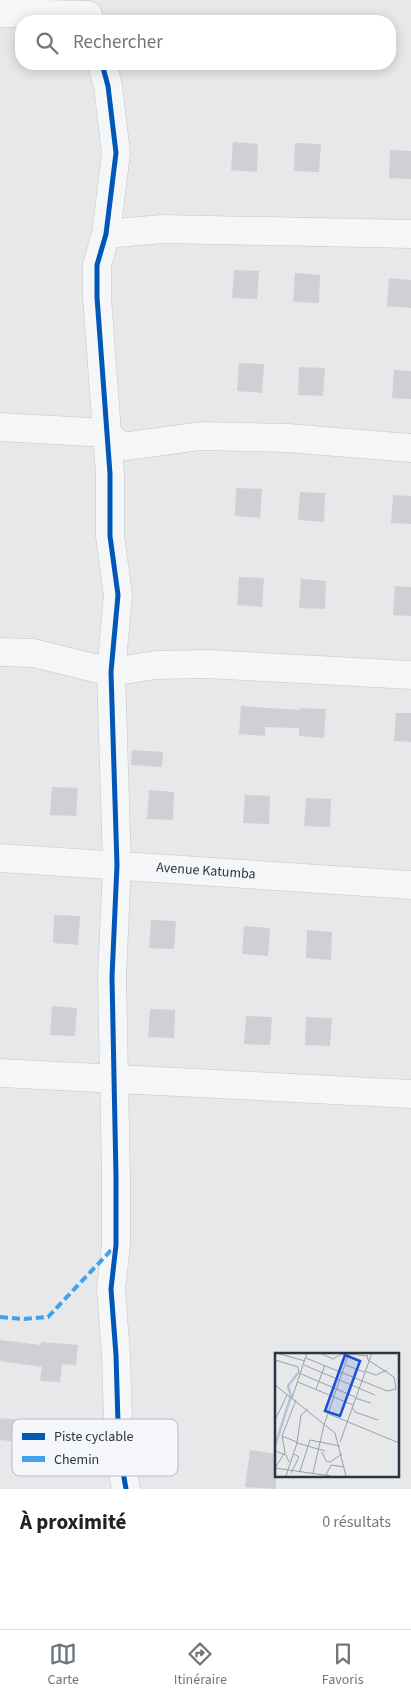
<!DOCTYPE html>
<html lang="fr">
<meta charset="utf-8">
<style>
:root{--surface:#fff;--page:#f2f2f2;--text:#222;--muted:#767676;--line:#e0e0e0;--accent:#6c737f}
body{margin:0;font-family:"Source Sans 3",sans-serif;background:var(--page);color:var(--text)}
.list{margin:0;padding:0;list-style:none}
h2{display:flex;justify-content:space-between;align-items:center;height:65px;margin:0;padding:0 20px;font-size:21px}
h2 small{font-size:16px;font-weight:400;color:var(--muted)}
.icon{flex:none;width:28px;height:28px;fill:none;stroke:currentColor;stroke-width:2;stroke-linecap:round;stroke-linejoin:round}
.map{position:relative;flex:none;width:411px;height:1489px;overflow:hidden}
.search{position:absolute;background:var(--surface);box-shadow:0 2px 12px #0003;left:15px;right:15px;top:15px;height:55px;display:flex;align-items:center;gap:12px;box-sizing:border-box;padding:0 18px;border-radius:20px;color:var(--muted);font-size:19px}
.sheet{height:140px;background:var(--surface)}
nav{display:flex;justify-content:space-around;align-items:center;box-sizing:border-box;height:70px;border-top:1px solid var(--line);background:var(--surface);font-size:14px;color:var(--muted)}
nav a{display:grid;justify-items:center;gap:2px}
nav .on{color:var(--accent)}
.map>svg:first-child{display:block}
.building{fill:#ced0d3}
.lines{fill:none;stroke-linecap:round;stroke-linejoin:round}
.minor-casing{stroke:#c4c6c8;stroke-width:29}
.minor{stroke:#f5f6f7;stroke-width:28}
.quiet{stroke:#3ea3ec;stroke-width:4;stroke-dasharray:8 4;stroke-linecap:butt}
.cycleway-casing{stroke:#f4f6f9;stroke-width:8}
.cycleway{stroke:#0057b8;stroke-width:5}
.labels{text-anchor:middle;dominant-baseline:central;stroke-width:4;stroke-linejoin:round;paint-order:stroke}
.street-label{font-size:14px;fill:#2b3445;stroke:#f4f6f9}
.inset-river{fill:none;stroke:#b4c4d5;stroke-width:2.5}
.inset-road{fill:none;stroke:#9ba0a8;stroke-width:1}
.view{fill:#1d4ed8;fill-opacity:0.15;stroke:#1d4ed8;stroke-width:2.5}
.inset-edge{fill:none;stroke:#2b3445;stroke-width:2.5}
.key{fill:#f4f6f9;stroke:#b8bcc3;stroke-width:1}
.key-label{font-size:14px;fill:#2b3445}
</style>
<div class="map">
<svg width="411" height="1489" viewBox="0 0 411 1489">
<rect width="100%" height="100%" fill="#e6e8ea"/>
<path class="building" d="M 233,142 L 258,144 L 257,172 L 231,170 Z
M 295,143 L 321,144 L 319,172 L 294,171 Z
M 390,150 L 411,151 L 411,179 L 389,178 Z
M 234,270 L 259,271 L 257,299 L 232,298 Z
M 295,273 L 320,275 L 319,303 L 293,302 Z
M 389,278 L 411,280 L 411,308 L 387,306 Z
M 239,363 L 264,364 L 262,393 L 237,391 Z
M 299,367 L 325,368 L 323,396 L 298,395 Z
M 394,370 L 411,371 L 411,399 L 392,398 Z
M 236,488 L 262,489 L 260,518 L 235,516 Z
M 300,492 L 325,493 L 324,522 L 298,520 Z
M 393,495 L 411,496 L 411,524 L 391,523 Z
M 239,577 L 264,578 L 262,607 L 237,605 Z
M 301,579 L 326,581 L 325,609 L 299,608 Z
M 395,586 L 411,587 L 411,616 L 393,615 Z
M 241,706 L 300,710 L 300,708 L 326,709 L 324,738 L 299,736 L 299,728 L 265,727 L 265,736 L 239,734 Z
M 396,713 L 411,713 L 411,742 L 394,741 Z
M 132,750 L 163,752 L 162,767 L 131,765 Z
M 52,787 L 78,788 L 76,816 L 50,815 Z
M 149,790 L 174,792 L 173,820 L 147,819 Z
M 245,795 L 270,796 L 269,824 L 243,823 Z
M 306,798 L 331,799 L 330,827 L 304,826 Z
M 54,915 L 80,916 L 78,945 L 53,943 Z
M 151,920 L 176,921 L 174,949 L 149,948 Z
M 244,926 L 270,928 L 268,956 L 242,954 Z
M 307,930 L 332,932 L 331,960 L 306,958 Z
M 52,1006 L 77,1008 L 75,1036 L 50,1035 Z
M 150,1009 L 175,1010 L 174,1038 L 148,1037 Z
M 246,1016 L 272,1017 L 270,1045 L 244,1044 Z
M 306,1017 L 332,1018 L 330,1046 L 305,1045 Z
M 0,1340 L 41,1345 L 41,1342 L 78,1345 L 76,1365 L 62,1364 L 60,1382 L 40,1381 L 42,1367 L 0,1361 Z
M 0,1418 L 50,1423 L 50,1425 L 81,1428 L 78,1448 L 0,1440 Z
M 250,1450 L 276,1454 L 276,1489 L 245,1487 Z"/>
<g class="lines">
<g class="minor-casing">
<path id="minor" d="M 0,13 L 88,15
M 102,64 L 108,86 L 116,153 L 106,234 L 97,265 L 97,297 L 110,474 L 110,536 L 118,595 L 111,672 L 117,865 L 112,977 L 116,1176 L 116,1245 L 111,1289 L 116,1355 L 118,1423 L 121,1460 L 126,1489
M 106,234 L 162,229 L 411,234
M 0,427 L 107,433 L 118,445 L 128,446 L 200,436 L 287,438 L 411,448
M 0,652 L 33,653 L 111,672 L 156,665 L 207,664 L 411,675
M 0,858 L 411,885
M 0,1073 L 411,1094"/>
</g>
<use href="#minor" class="minor"/>
<path class="quiet" d="M 0,1317 L 24,1319 L 48,1317 L 116,1245"/>
<g class="cycleway-casing">
<path id="cycleway" d="M 102,64 L 108,86 L 116,153 L 106,234 L 97,265 L 97,297 L 110,474 L 110,536 L 118,595 L 111,672 L 117,865 L 112,977 L 116,1176 L 116,1245 L 111,1289 L 116,1355 L 118,1423 L 121,1460 L 126,1489"/>
</g>
<use href="#cycleway" class="cycleway"/>
</g>
<g class="labels">
<g class="street-label">
<text transform="translate(206 871) rotate(4)">Avenue Katumba</text>
</g>
</g>
<g transform="translate(275 1353)">
<rect width="124" height="124" fill="#e6e8ea"/>
<path class="inset-river" d="M 0,93 L 16,43 L 13,33 L 23,20"/>
<path class="inset-road" d="M 1,0 L 30,8M 45,0 L 58,6 L 66,1 L 73,4M 74,1 L 93,3M 31,5 L 112,38 L 121,36 L 119,24 L 93,7 L 92,2M 0,7 L 23,14 L 24,20 L 80,44M 29,12 L 100,42M 71,12 L 89,19M 89,18 L 101,22 L 112,17M 23,29 L 78,52M 0,32 L 60,80 L 71,123M 41,36 L 50,12M 17,45 L 32,0M 80,45 L 96,50M 77,54 L 80,59 L 103,67M 54,61 L 124,90M 0,67 L 12,42M 7,83 L 22,89M 65,89 L 97,0M 22,90 L 50,98M 0,98 L 11,102 L 14,109M 47,99 L 51,108 L 55,109 L 67,101M 0,115 L 10,99 L 7,83 L 21,47M 0,115 L 56,123M 25,118 L 35,87 L 65,93M 16,120 L 24,104 L 19,101M 38,120 L 49,72 L 74,0M 51,122 L 56,112 L 69,114M 11,123 L 22,90 L 26,62 L 33,56"/>
<path class="view" d="M 70,2 L 85,8 L 65,63 L 50,58 Z"/>
<rect width="124" height="124" class="inset-edge"/>
</g>
<rect x="12" y="1419" width="166" height="57" rx="8" class="key"/>
<rect x="22" y="1433" width="23" height="7" fill="#0057b8"/>
<rect x="22" y="1456" width="23" height="6" fill="#3ea3ec"/>
<g class="key-label">
<text x="54" y="1441">Piste cyclable</text>
<text x="54" y="1464">Chemin</text>
</g>
</svg>
<div class="search"><svg class="icon" aria-label="search" viewBox="0 0 24 24"><circle cx="10" cy="10" r="6"/><path d="M15 15l6 6"/></svg>Rechercher</div>
</div>
<section class="sheet">
<h2>À proximité<small>0 résultats</small></h2>
<ul class="list">
</ul>
</section>
<nav>
<a class="on"><svg class="icon" aria-label="map" viewBox="0 0 24 24"><path d="M3 6l6-2 6 2 6-2v14l-6 2-6-2-6 2zM9 4v14M15 6v14"/></svg>Carte</a>
<a><svg class="icon" aria-label="directions" viewBox="0 0 24 24"><path d="M12 3l9 9-9 9-9-9zM9 14v-3h6M13 9l2 2-2 2"/></svg>Itinéraire</a>
<a><svg class="icon" aria-label="saved" viewBox="0 0 24 24"><path d="M7 4h10v16l-5-4-5 4z"/></svg>Favoris</a>
</nav>
